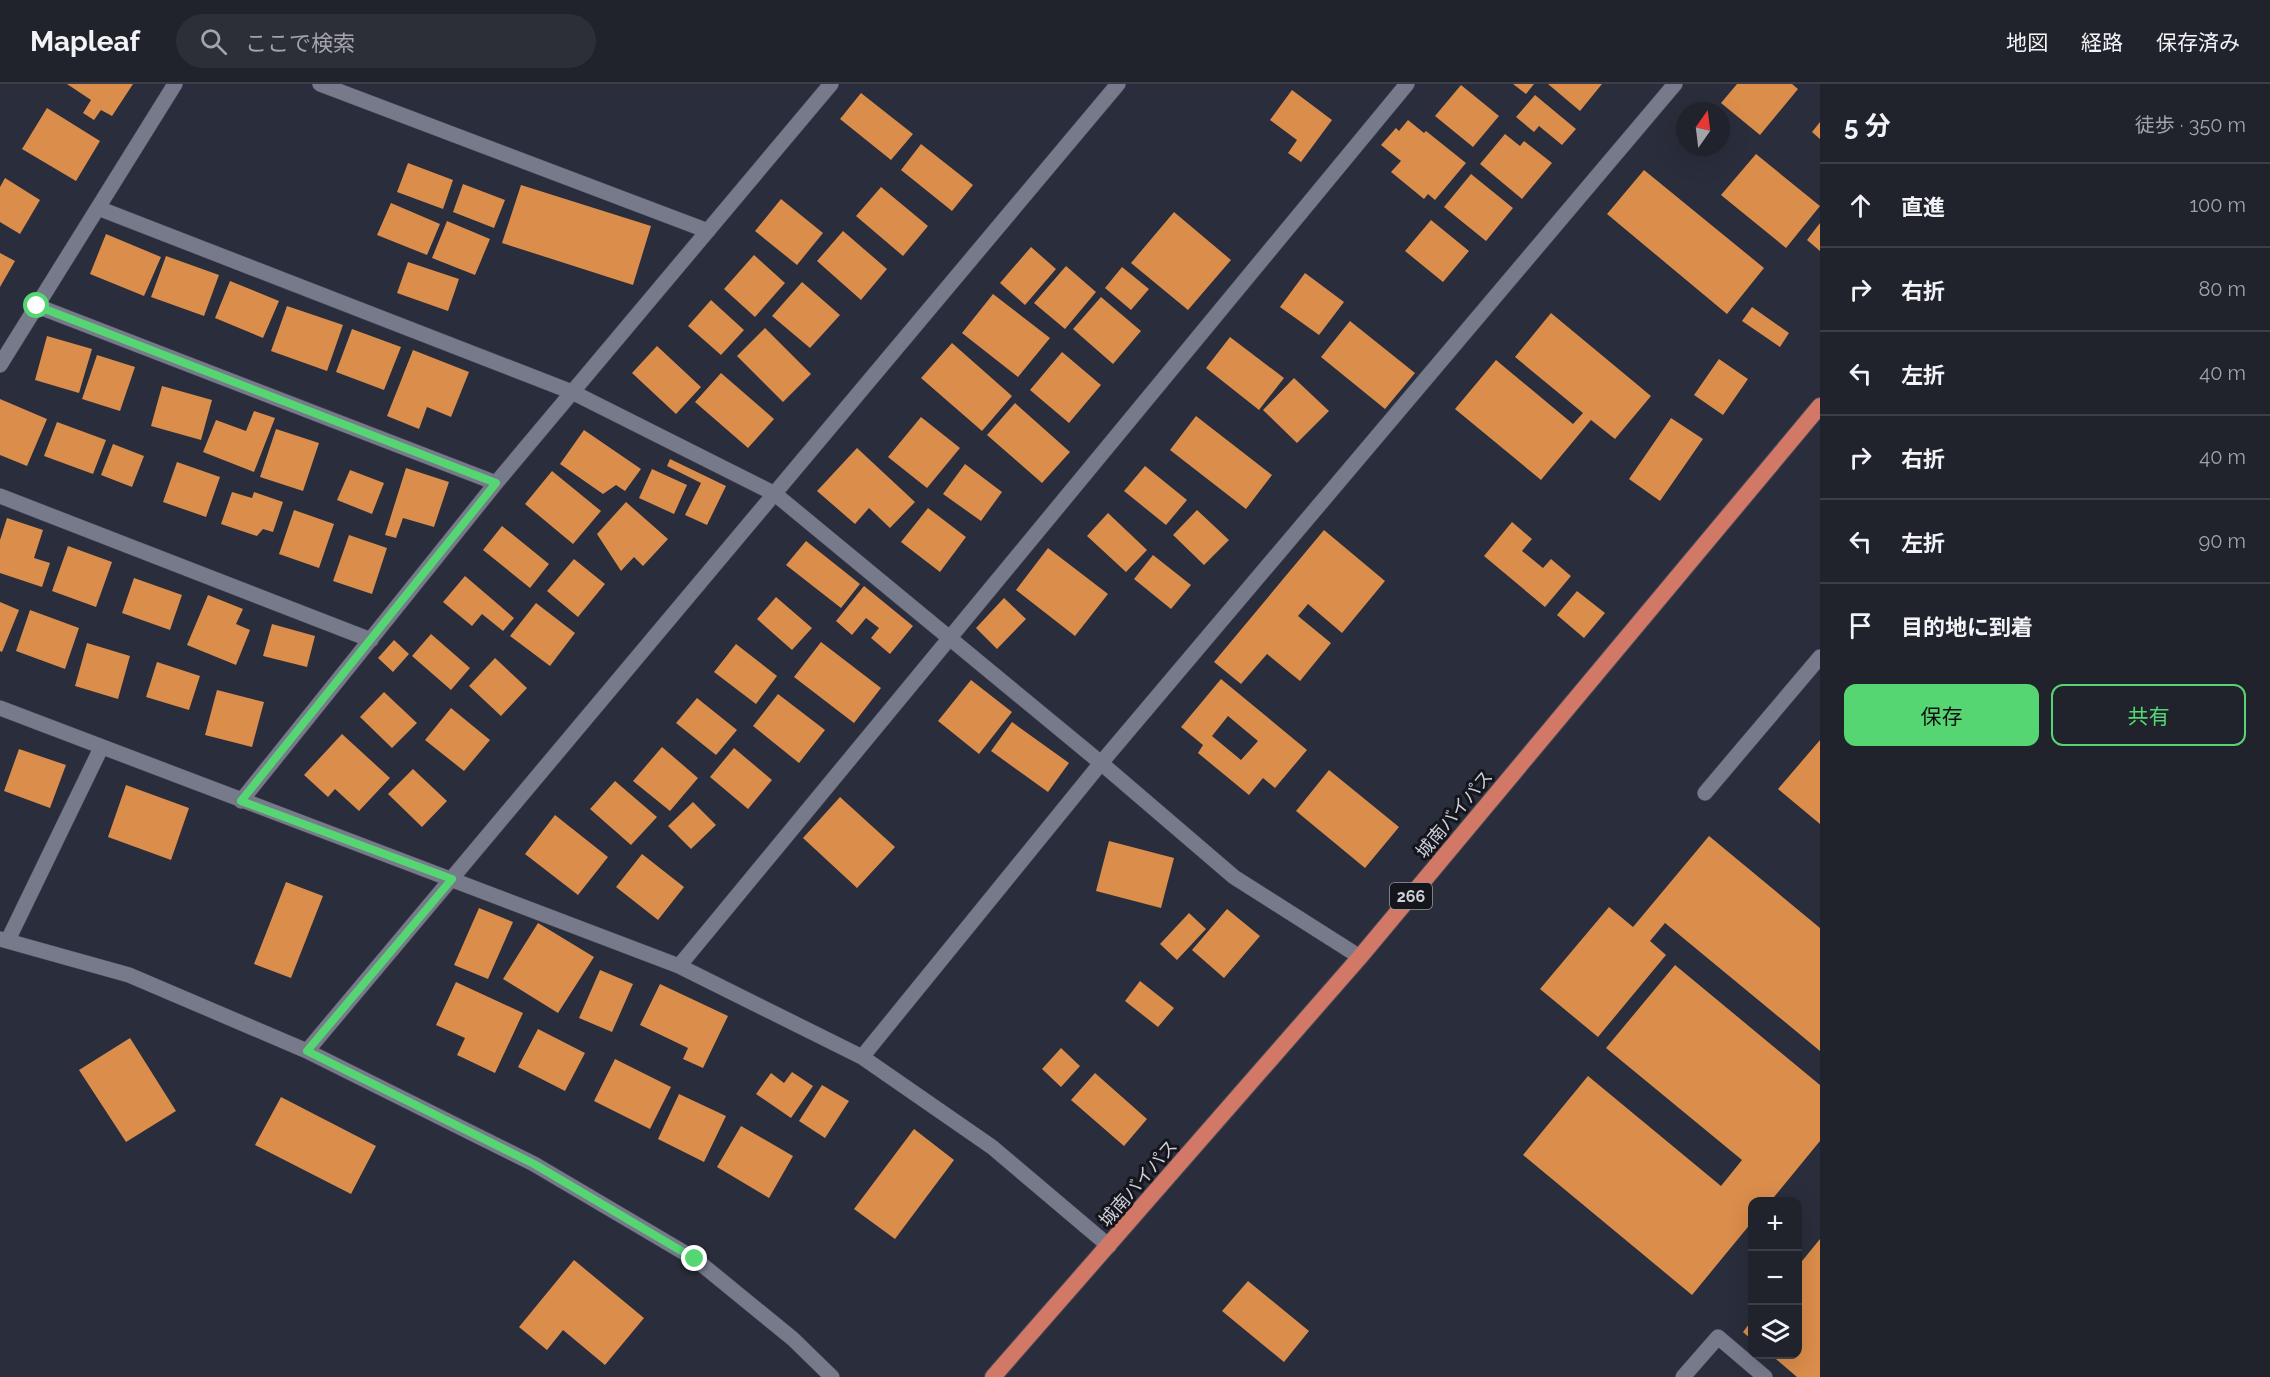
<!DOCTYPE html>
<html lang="ja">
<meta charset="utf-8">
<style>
:root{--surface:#20222c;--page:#2d2f38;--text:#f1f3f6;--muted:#a2a4a9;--line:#3d3f48;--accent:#55d672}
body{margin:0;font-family:Raleway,"Noto Sans JP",sans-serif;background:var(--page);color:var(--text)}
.controls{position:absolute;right:18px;bottom:18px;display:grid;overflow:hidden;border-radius:12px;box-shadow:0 6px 24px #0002}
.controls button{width:54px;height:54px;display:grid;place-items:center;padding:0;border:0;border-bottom:2px solid var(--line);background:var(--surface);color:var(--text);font:30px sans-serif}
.compass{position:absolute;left:1676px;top:18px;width:54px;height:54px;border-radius:50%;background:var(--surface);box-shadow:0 6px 24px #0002;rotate:14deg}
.stop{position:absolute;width:18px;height:18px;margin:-14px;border:4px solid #55d672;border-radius:50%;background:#fff}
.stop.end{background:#55d672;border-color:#fff;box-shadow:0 2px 6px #0008}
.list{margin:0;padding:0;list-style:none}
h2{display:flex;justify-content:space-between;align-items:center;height:78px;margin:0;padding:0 24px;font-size:26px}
h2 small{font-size:20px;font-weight:400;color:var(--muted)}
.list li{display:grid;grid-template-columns:39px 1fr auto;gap:18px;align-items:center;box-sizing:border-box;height:84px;padding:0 24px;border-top:2px solid var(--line)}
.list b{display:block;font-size:22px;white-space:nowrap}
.list em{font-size:20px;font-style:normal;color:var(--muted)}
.actions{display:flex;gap:12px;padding:18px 24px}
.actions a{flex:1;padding:14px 0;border:2px solid var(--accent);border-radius:12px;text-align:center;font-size:21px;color:var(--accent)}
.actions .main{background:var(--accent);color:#111}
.icon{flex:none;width:33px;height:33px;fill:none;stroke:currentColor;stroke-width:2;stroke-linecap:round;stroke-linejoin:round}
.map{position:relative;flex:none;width:1820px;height:1293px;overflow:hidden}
header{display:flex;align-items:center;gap:36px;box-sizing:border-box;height:84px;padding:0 30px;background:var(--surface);border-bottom:2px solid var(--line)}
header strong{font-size:28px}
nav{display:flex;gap:33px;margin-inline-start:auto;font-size:21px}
.search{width:420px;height:54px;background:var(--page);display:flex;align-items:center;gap:15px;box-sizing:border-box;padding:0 21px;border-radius:33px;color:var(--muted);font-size:22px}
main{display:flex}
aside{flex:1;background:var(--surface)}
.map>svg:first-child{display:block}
.building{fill:#db8d4b;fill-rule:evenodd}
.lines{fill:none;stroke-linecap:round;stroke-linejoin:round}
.service-casing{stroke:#484956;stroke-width:16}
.minor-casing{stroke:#484956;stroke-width:16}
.tertiary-casing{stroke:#484956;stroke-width:16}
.trunk-casing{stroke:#484956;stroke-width:18}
.service{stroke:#777a8b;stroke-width:15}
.minor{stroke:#777a8b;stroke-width:15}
.tertiary{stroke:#777a8b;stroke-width:15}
.trunk{stroke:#d27867;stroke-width:16}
.route{stroke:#55d672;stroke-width:8}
.labels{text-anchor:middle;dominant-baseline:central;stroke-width:6;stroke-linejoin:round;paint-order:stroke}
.shield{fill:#14161c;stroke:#9798a1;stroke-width:1.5}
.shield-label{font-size:16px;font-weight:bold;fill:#cfd0da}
.street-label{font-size:18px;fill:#cfd0da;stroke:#14161c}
</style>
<header>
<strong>Mapleaf</strong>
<div class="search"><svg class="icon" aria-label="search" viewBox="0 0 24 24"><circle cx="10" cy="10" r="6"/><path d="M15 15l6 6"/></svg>ここで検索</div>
<nav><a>地図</a><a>経路</a><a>保存済み</a></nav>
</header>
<main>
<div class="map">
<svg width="1820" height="1293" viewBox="0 0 1820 1293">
<rect width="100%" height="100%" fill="#2a2d3b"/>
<path class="building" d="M 67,0 L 133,0 L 112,32 L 101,26 L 94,36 L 83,29 L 91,16 Z
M 1513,0 L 1534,0 L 1526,10 Z
M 1548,0 L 1602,0 L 1580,27 Z
M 1737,0 L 1792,0 L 1798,5 L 1760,51 L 1721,19 Z
M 1461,1 L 1499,32 L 1473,63 L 1435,32 Z
M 1292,6 L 1332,36 L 1301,78 L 1288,69 L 1297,56 L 1270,36 Z
M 861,9 L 913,50 L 891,76 L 840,35 Z
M 1535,11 L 1576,45 L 1562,61 L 1539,42 L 1534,48 L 1516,33 Z
M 47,24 L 100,57 L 76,97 L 22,65 Z
M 1408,36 L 1424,49 L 1426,47 L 1466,79 L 1435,116 L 1428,110 L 1424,115 L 1391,88 L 1401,77 L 1381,61 L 1396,44 L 1399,47 Z
M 1820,38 L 1820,55 L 1812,48 Z
M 1505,50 L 1520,62 L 1524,57 L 1552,79 L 1522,115 L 1480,80 Z
M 921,60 L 973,101 L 952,127 L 901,86 Z
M 1756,70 L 1820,122 L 1786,164 L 1721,111 Z
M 408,79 L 453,96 L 443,125 L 397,108 Z
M 1644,86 L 1764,184 L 1727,230 L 1607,130 Z
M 1471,90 L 1513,124 L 1486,157 L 1444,123 Z
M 5,94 L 40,116 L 20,150 L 0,138 L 0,103 Z
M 463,100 L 505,116 L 494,144 L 453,128 Z
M 521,101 L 651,142 L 633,201 L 502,159 Z
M 881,103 L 928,142 L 903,172 L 856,132 Z
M 781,115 L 823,149 L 797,181 L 755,147 Z
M 391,119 L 440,140 L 427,171 L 377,151 Z
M 1174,128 L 1231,176 L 1188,226 L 1131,179 Z
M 1431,136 L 1469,167 L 1443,198 L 1405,167 Z
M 447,137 L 490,155 L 475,191 L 432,174 Z
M 1820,139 L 1820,167 L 1807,156 Z
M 843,147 L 887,185 L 861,216 L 817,177 Z
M 106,150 L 161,173 L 144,212 L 90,190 Z
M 1031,163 L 1056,185 L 1025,221 L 1000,199 Z
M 0,169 L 15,177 L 0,203 Z
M 754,171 L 785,199 L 755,233 L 724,205 Z
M 166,172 L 219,191 L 204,232 L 151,213 Z
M 408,178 L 459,195 L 448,227 L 397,209 Z
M 1066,182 L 1096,208 L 1065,245 L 1034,219 Z
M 1122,183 L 1149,205 L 1131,226 L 1105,204 Z
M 1305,189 L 1344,218 L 1319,251 L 1280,223 Z
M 230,197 L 279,217 L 263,254 L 215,234 Z
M 802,198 L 840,231 L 810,264 L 772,232 Z
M 993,210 L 1050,254 L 1018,293 L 962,249 Z
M 1101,213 L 1141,247 L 1113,280 L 1073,245 Z
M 711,216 L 744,246 L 721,271 L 688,242 Z
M 287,222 L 343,241 L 327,287 L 271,267 Z
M 1752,223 L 1789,249 L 1780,263 L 1742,237 Z
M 1551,229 L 1651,312 L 1615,355 L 1591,336 L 1541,396 L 1455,325 L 1496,276 L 1573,340 L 1583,329 L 1515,273 Z
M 1350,237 L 1415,289 L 1385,325 L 1321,273 Z
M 765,244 L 811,290 L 783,318 L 737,272 Z
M 352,245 L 401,263 L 384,306 L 336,288 Z
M 47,252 L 92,265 L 79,309 L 35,296 Z
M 1230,253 L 1284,294 L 1259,326 L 1206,284 Z
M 952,259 L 1012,312 L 982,347 L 921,294 Z
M 657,262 L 701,303 L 676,330 L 632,289 Z
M 413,266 L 469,288 L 451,333 L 427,323 L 419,345 L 387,332 Z
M 1062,268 L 1101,301 L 1069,339 L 1030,306 Z
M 97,271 L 135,283 L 120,327 L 82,315 Z
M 1719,275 L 1748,295 L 1723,331 L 1694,311 Z
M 721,289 L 774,335 L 748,364 L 695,318 Z
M 1294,294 L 1329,327 L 1297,359 L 1263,326 Z
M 162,302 L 212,316 L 201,356 L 151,342 Z
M 0,315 L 47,335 L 27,382 L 0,371 Z
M 1015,319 L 1070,368 L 1042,399 L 987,351 Z
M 254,327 L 275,334 L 254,388 L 203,368 L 216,336 L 246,347 Z
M 1196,332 L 1272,391 L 1246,425 L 1170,366 Z
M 921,333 L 960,364 L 927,404 L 888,373 Z
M 1671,334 L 1703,355 L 1660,417 L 1629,395 Z
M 57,338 L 106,356 L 93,390 L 44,372 Z
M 276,345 L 319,359 L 303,407 L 260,393 Z
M 584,346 L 641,385 L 625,407 L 616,401 L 603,410 L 560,380 Z
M 113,360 L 144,372 L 132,403 L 101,391 Z
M 857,364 L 915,418 L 890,444 L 869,424 L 855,440 L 817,407 Z
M 670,375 L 726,402 L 707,441 L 685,431 L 701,399 L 667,382 Z
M 177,378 L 220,393 L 206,433 L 163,418 Z
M 965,380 L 1002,408 L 981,437 L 943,410 Z
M 1145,382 L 1187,416 L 1166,441 L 1124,407 Z
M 406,384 L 449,398 L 434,443 L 403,434 L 396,454 L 385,451 Z
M 652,385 L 687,401 L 674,430 L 639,414 Z
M 350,386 L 384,399 L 372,430 L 337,416 Z
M 552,387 L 601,427 L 573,460 L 525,420 Z
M 232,408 L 252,414 L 254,408 L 283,418 L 273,448 L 263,445 L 257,452 L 221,440 Z
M 626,418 L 668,455 L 643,482 L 634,473 L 621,487 L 597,450 Z
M 928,424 L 966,453 L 940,488 L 901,458 Z
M 294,426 L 334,440 L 319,484 L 279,470 Z
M 1197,426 L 1229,456 L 1204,481 L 1173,451 Z
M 1108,429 L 1147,466 L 1126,488 L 1087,452 Z
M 7,434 L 43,446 L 34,474 L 50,479 L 42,503 L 0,489 L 0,456 Z
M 1512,438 L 1532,455 L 1522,467 L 1543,484 L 1551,475 L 1571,492 L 1545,523 L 1484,472 Z
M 502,442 L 549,480 L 530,504 L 483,466 Z
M 1324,446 L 1385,497 L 1342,549 L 1308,520 L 1298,532 L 1331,559 L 1300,597 L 1267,570 L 1241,600 L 1214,578 Z
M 349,451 L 387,464 L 372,510 L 333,497 Z
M 806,457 L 860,500 L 841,524 L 786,481 Z
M 68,462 L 112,478 L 96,523 L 52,507 Z
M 1048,464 L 1108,510 L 1075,552 L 1016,506 Z
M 1153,471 L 1191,501 L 1171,525 L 1134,495 Z
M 574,475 L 605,500 L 578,533 L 547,507 Z
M 465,492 L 514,534 L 503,547 L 482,530 L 472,542 L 443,518 Z
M 134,494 L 182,511 L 170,546 L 122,529 Z
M 864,502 L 913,542 L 890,570 L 871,554 L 879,544 L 866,534 L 852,551 L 836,537 Z
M 1577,507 L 1605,529 L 1584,554 L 1557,531 Z
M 208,511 L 243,525 L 236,540 L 250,546 L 236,581 L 187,561 Z
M 776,513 L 812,544 L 792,566 L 757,535 Z
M 1004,514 L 1026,535 L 997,565 L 976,544 Z
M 0,518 L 19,526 L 2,568 L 0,567 Z
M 536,519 L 575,549 L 550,582 L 510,552 Z
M 30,526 L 79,544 L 65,585 L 16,567 Z
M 272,540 L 315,552 L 307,583 L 263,572 Z
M 431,550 L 470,584 L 451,606 L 412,572 Z
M 394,556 L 409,570 L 393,588 L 378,574 Z
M 821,558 L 881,604 L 854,639 L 794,593 Z
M 87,559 L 130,572 L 118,615 L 75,602 Z
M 736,560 L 777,592 L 756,620 L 714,588 Z
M 495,574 L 527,604 L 501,632 L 469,602 Z
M 157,578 L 200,592 L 189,626 L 146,613 Z
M 1221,595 L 1307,666 L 1275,704 L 1263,694 L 1249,711 L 1198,669 L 1203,661 L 1181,643 ZM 1228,632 L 1258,657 L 1241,676 L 1212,652 Z
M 971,596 L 1012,628 L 979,670 L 938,637 Z
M 217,606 L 264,618 L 252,663 L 205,651 Z
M 384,608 L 417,639 L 392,664 L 360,633 Z
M 778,610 L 825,646 L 799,679 L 753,642 Z
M 697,614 L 737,646 L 716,671 L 676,639 Z
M 451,624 L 490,656 L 464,687 L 425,656 Z
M 1012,638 L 1069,679 L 1048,708 L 991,667 Z
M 342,650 L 390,694 L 359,727 L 335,705 L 328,713 L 304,691 Z
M 1820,656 L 1820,740 L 1778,705 Z
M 662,663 L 698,694 L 670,727 L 633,697 Z
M 734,664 L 772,696 L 748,725 L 710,693 Z
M 19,665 L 66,681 L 50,724 L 4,707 Z
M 413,685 L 447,717 L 422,743 L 388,710 Z
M 1329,686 L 1399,743 L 1365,784 L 1296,727 Z
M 615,697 L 657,733 L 631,761 L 590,725 Z
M 126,701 L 189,724 L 171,776 L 108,753 Z
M 840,713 L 895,763 L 857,804 L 803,754 Z
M 693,718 L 716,741 L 691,765 L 668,742 Z
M 555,731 L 608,773 L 578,811 L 525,770 Z
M 1709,752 L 1820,844 L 1820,967 L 1665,839 L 1650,857 L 1666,871 L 1598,953 L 1540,905 L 1609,823 L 1633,843 Z
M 1109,757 L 1174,774 L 1161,824 L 1096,807 Z
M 642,770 L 684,803 L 658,836 L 616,803 Z
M 286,798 L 323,812 L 291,894 L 254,880 Z
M 479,824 L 513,838 L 488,895 L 454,881 Z
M 1227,825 L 1260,852 L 1224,894 L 1192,866 Z
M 1189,829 L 1206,845 L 1177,876 L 1160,860 Z
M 538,839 L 594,873 L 558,929 L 503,895 Z
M 1675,881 L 1820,1001 L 1820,1057 L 1770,1118 L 1752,1118 L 1752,1138 L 1692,1211 L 1523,1071 L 1588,992 L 1721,1102 L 1742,1076 L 1606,964 Z
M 600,886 L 633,900 L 612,948 L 579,934 Z
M 1140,897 L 1174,924 L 1158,943 L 1125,917 Z
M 456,898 L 523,929 L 495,989 L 457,971 L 465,954 L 436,941 Z
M 660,900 L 728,932 L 703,984 L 683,975 L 688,964 L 640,941 Z
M 538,945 L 585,969 L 565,1007 L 518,983 Z
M 130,954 L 176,1027 L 126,1058 L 79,986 Z
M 1061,964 L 1080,982 L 1061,1003 L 1042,985 Z
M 615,975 L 671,1003 L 650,1045 L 594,1017 Z
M 792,988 L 813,1002 L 791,1034 L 756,1010 L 771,989 L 784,999 Z
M 1095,989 L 1147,1035 L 1124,1062 L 1071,1016 Z
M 822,1001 L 849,1017 L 825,1054 L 799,1037 Z
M 679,1010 L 726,1032 L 704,1078 L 658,1055 Z
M 281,1013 L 376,1062 L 351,1110 L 255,1061 Z
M 741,1042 L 793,1072 L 769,1114 L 717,1083 Z
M 914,1045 L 954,1076 L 895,1155 L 854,1125 Z
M 1820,1155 L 1820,1293 L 1797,1293 L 1770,1270 L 1798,1270 L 1798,1182 Z
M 574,1176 L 644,1234 L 605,1281 L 563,1246 L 547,1266 L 519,1243 Z
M 1248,1197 L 1309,1247 L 1284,1278 L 1222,1227 Z
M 1752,1236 L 1752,1256 L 1743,1248 Z"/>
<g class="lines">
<g class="service-casing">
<path id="service" d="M 1705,709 L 1820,573
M 1683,1293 L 1718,1253 L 1765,1293"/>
</g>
<g class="minor-casing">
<path id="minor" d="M 320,0 L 708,147
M 98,124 L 572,308 L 775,410 L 1101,679 L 1234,793 L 1360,873
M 37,222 L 496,399
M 0,281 L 175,0
M 0,412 L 371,556
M 0,624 L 679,882 L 862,973 L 992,1063 L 1109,1162
M 241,717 L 496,399 L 831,0
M 8,856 L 101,664
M 679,882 L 1407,0
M 862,973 L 1101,679 L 1675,0"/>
</g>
<g class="tertiary-casing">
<path id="tertiary" d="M 0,855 L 129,891 L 307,967 L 534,1080 L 695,1175 L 793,1255 L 832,1293
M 307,967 L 1118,0"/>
</g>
<g class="trunk-casing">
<path id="trunk" d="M 993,1293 L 1360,873 L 1820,322"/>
</g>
<use href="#service" class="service"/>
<use href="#minor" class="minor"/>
<use href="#tertiary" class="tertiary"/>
<use href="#trunk" class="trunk"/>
</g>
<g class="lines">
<path class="route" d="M 37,222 L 496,399 L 241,717 L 452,795 L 307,967 L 534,1080 L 695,1175"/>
</g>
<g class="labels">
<rect class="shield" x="1390" y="799" width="42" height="26" rx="4.5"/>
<g class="shield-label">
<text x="1411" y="812">266</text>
</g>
<g class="street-label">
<text transform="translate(1454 730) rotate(-50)">城南バイパス</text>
<text transform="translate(1138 1099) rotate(-49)">城南バイパス</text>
</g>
</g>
</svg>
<div class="controls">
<button>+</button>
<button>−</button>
<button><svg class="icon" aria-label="layers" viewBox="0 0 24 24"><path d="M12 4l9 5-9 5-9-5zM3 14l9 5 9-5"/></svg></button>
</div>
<svg class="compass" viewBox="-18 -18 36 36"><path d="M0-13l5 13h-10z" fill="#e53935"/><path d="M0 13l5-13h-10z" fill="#a2a4a9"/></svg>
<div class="stop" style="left:37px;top:222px"></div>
<div class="stop end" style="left:695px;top:1175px"></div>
</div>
<aside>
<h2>5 分<small>徒歩 · 350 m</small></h2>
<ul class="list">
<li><svg class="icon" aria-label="ahead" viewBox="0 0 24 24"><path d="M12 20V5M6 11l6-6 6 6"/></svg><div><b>直進</b></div><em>100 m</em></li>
<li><svg class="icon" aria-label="right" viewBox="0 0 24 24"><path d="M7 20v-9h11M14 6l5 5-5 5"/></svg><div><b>右折</b></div><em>80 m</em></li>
<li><svg class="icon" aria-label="left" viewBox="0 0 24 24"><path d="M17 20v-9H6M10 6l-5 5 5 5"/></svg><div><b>左折</b></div><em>40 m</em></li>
<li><svg class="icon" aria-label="right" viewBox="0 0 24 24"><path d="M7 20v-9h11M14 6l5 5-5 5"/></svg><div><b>右折</b></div><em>40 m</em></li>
<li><svg class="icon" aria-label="left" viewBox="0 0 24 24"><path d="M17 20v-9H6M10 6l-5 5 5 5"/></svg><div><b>左折</b></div><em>90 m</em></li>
<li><svg class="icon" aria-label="arrive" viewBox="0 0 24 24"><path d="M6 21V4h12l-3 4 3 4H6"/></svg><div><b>目的地に到着</b></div></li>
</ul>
<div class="actions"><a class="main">保存</a><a>共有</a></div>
</aside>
</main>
